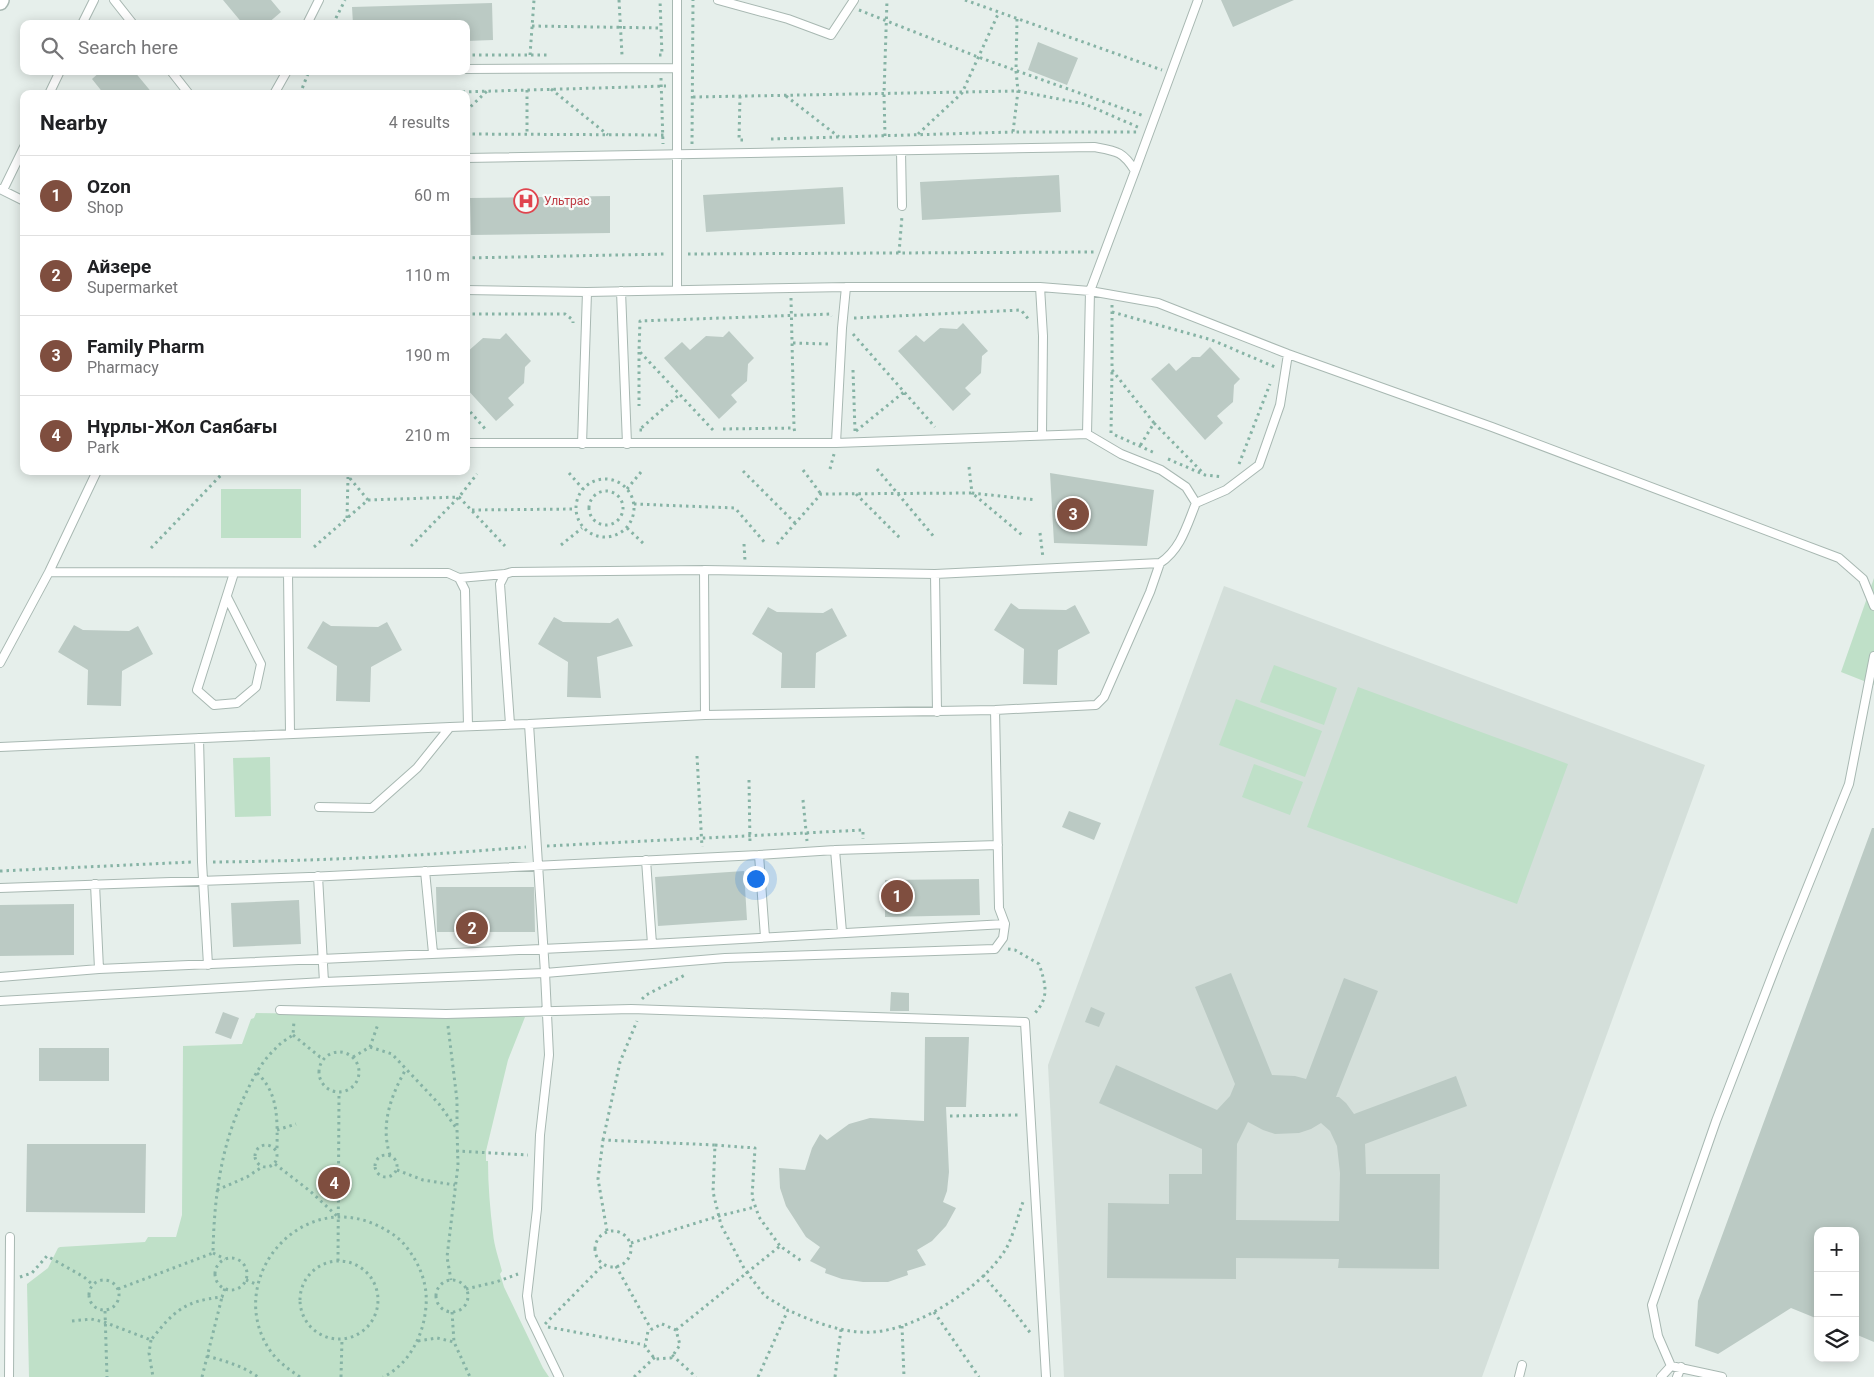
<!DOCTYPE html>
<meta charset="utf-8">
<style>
:root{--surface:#fff;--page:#f6f6f6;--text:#202124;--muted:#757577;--line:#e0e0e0;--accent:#7f4e3f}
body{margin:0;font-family:Roboto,sans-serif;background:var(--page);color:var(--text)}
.controls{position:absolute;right:15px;bottom:15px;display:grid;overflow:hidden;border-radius:10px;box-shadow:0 2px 12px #0003}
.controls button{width:45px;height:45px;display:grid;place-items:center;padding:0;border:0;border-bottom:1px solid var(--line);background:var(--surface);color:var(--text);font:25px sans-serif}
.you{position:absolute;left:755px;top:878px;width:18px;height:18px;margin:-12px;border:4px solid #fff;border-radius:50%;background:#1a73e8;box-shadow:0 0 0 8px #1a73e833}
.badge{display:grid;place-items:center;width:32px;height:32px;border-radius:50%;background:var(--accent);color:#fff;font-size:16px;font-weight:700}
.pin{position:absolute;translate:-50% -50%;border:2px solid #fff;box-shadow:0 1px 5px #0006}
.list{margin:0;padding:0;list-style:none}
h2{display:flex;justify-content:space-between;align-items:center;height:65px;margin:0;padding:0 20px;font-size:21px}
h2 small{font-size:16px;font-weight:400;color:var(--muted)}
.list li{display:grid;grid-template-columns:32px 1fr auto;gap:15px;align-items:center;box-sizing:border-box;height:80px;padding:0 20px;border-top:1px solid var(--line)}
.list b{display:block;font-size:19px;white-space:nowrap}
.list p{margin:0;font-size:16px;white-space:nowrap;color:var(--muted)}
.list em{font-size:16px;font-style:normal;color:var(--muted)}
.icon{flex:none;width:28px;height:28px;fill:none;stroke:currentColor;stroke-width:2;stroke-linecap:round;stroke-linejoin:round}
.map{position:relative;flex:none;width:1874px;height:1377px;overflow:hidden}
.search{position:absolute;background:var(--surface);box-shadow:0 2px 12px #0003;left:20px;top:20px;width:450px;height:55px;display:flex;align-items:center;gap:12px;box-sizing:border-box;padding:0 18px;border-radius:10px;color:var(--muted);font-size:19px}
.panel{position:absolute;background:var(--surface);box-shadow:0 2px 12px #0003;left:20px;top:90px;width:450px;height:385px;border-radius:10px}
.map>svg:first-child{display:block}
.built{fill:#d4dfda}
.green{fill:#bfe0c8}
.building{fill:#bbcac4;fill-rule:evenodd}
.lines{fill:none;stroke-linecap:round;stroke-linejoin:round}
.service-casing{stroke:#a8b8b2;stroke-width:10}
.tertiary-casing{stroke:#a8b8b2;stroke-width:18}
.path{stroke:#86b3a5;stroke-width:3;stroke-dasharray:2.5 4;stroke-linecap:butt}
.service{stroke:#fff;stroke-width:8}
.tertiary{stroke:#fff;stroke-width:15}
.labels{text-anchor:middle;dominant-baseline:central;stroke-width:4.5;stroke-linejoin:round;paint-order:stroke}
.health-label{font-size:12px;fill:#be3a42;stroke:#f7fbf9;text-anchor:start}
</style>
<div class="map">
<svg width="1874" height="1377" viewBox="0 0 1874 1377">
<rect width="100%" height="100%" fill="#e6efeb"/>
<path class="built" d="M 1224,586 L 1705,765 L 1482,1377 L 1064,1377 L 1048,1065 Z"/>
<path class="green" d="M 221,489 L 301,489 L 301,538 L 221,538 Z
M 1874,578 L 1874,685 L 1841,672 Z
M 1274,665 L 1337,688 L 1324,725 L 1260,702 Z
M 1358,687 L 1568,764 L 1517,904 L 1307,827 Z
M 1236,699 L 1322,731 L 1305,777 L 1219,745 Z
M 270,757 L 271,816 L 235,817 L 233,758 Z
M 1254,764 L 1303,782 L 1290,815 L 1242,797 Z
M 256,1013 L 525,1017 L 508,1060 L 486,1151 L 486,1161 L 488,1161 C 488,1185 490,1209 493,1233 C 494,1246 499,1259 502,1271 L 500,1274 L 504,1287 L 543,1368 L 549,1377 L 29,1377 L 27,1284 L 48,1268 L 58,1248 L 60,1247 L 145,1242 L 148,1237 L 176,1237 L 182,1215 L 183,1046 L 242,1044 L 251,1019 L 254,1018 Z"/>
<path class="building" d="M 223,0 L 271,0 L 281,12 L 267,24 L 243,24 Z
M 1221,0 L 1294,0 L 1233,27 Z
M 492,3 L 493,40 L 466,41 L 466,24 L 353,24 L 352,7 Z
M 1038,42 L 1078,58 L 1067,85 L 1028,70 Z
M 101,71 L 134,71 L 153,94 L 104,94 L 92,79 Z
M 1059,175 L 1061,212 L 922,220 L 920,182 Z
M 843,187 L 845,224 L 706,232 L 703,195 Z
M 610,196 L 610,233 L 471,235 L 470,198 Z
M 963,323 L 988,351 L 982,356 L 981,373 L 965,388 L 971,394 L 953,411 L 898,351 L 916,335 L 924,342 L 940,328 L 957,329 Z
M 729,331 L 754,358 L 748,364 L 747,381 L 731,395 L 737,402 L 719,419 L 664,358 L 682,342 L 690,350 L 706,336 L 723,337 Z
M 506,333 L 531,361 L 525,367 L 524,383 L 508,398 L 514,405 L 496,421 L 466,388 L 466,353 L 483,338 L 500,339 Z
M 1210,347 L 1240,379 L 1234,385 L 1233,402 L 1217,416 L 1223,423 L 1205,440 L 1151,379 L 1169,363 L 1176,371 L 1192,357 L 1200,357 Z
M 1050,473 L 1154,490 L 1147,546 L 1054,543 Z
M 1011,603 L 1019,609 L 1066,610 L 1075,605 L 1090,633 L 1058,650 L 1057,685 L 1023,684 L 1024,649 L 994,630 Z
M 768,607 L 777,612 L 823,613 L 832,608 L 847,636 L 816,653 L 815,688 L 781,688 L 782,653 L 752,634 Z
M 554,617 L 563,622 L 610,623 L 618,618 L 633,646 L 597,657 L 601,698 L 567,697 L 568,662 L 538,644 Z
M 323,621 L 331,626 L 378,627 L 387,622 L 402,650 L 371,667 L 370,702 L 336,701 L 337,666 L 307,648 Z
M 74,625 L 83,630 L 129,631 L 138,626 L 153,654 L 122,671 L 121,706 L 87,705 L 88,670 L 58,652 Z
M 1069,811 L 1101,823 L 1094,840 L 1062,827 Z
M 1872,828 L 1874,828 L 1874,1342 L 1855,1334 L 1855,1231 L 1818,1231 L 1818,1319 L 1791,1308 L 1718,1354 L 1695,1346 L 1698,1301 Z
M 744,871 L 747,920 L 658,926 L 655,877 Z
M 979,879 L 980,915 L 885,917 L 885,880 Z
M 436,887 L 534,887 L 535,932 L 437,932 Z
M 299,900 L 301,944 L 233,947 L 231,903 Z
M 74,904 L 74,955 L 0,956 L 0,905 Z
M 1231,973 L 1272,1075 L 1295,1076 L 1306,1079 L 1344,978 L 1378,991 L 1336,1097 L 1339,1097 L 1346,1103 L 1354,1114 L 1456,1076 L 1467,1106 L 1365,1144 L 1366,1174 L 1440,1174 L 1439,1269 L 1338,1268 L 1339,1259 L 1236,1258 L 1236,1279 L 1107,1278 L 1108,1203 L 1169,1204 L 1169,1174 L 1202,1174 L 1202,1149 L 1099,1103 L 1116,1065 L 1217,1110 L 1230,1096 L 1235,1084 L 1195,987 ZM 1248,1122 L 1263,1130 L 1275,1134 L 1299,1133 L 1311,1129 L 1321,1123 L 1330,1131 L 1337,1146 L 1340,1173 L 1339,1221 L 1236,1220 L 1237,1144 Z
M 891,992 L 909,993 L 909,1011 L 890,1011 Z
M 1091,1007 L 1105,1013 L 1099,1027 L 1085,1022 Z
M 223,1012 L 239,1018 L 231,1039 L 215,1033 Z
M 925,1037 L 969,1037 L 966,1107 L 946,1107 L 949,1172 L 947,1191 L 943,1202 L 956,1208 L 946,1226 L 932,1241 L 917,1250 L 926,1265 L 907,1271 L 908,1275 L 888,1282 L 863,1282 L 842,1279 L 825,1273 L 826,1269 L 810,1261 L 820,1247 L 806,1237 L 786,1206 L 780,1188 L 779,1168 L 805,1170 L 812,1148 L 820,1134 L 827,1140 L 849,1124 L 870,1118 L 924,1121 Z
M 39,1048 L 109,1048 L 109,1081 L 39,1081 Z
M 27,1144 L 146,1144 L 145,1213 L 26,1212 Z"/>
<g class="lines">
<g class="service-casing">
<path id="service" d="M 114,0 L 133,24
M 677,0 L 677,290
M 718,0 L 788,19 L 831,35 L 854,0
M 82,24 L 94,0
M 307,24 L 319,0
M 466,69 L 677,68
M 171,71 L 189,94
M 49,94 L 60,71
M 274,94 L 287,71
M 901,151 L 902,206
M 466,158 L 1094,147 C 1116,151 1123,151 1135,171 L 1090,291 L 1087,434
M 1135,171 L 1198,0
M 0,189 L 24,201
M 3,190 L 24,147
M 1040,287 L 1090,291 L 1158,303 L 1288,354 L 1492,427 L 1839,558 L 1863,579 L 1874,606
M 466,290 L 587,292 L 846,287 L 1040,287 L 1043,336 L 1042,434
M 621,291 L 627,444
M 466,443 L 836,443 L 1087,434 L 1121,454 L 1161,470 L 1186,487 L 1196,503 C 1187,525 1181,549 1160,563
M 836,443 L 842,328 L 846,287
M 582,444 L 587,292
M 1196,503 L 1226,490 L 1259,465 L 1280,405 L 1288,354
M 704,570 L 935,574 L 1160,563 L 1150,592 L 1104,697 L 1096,705 L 995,710 L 705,715 L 529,724 L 545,973 L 725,958 L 995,949 L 1003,938 L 1005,924
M 49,572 L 448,573 L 459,578 L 465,590 L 468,726
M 288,573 L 290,733
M 935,574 L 937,712
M 459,578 L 505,574
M 227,597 L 261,664 L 256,687 L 237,703 L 214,705 L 197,690 L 234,573
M 0,663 L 49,572 L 97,471
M 510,724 L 500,584 L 505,574 L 512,572 L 704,570 L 705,715
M 199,738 L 202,862 L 208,965
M 0,747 L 450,727
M 319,807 L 372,808 L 417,768 L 450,727 L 529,724
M 835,850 L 842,932
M 759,855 L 765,937
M 646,860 L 652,944
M 425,871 L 433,953
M 318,876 L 324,982
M 95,884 L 99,969
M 0,888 L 309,877 L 759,855 L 835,850 L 998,845
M 0,977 L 99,969 L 652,944 L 1005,924 L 999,908 L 995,710
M 0,1001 L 324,982 L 545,973 L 549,1055 L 540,1135 L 537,1209 L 527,1296 L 530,1317 L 559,1377
M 280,1010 L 446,1014 L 631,1009 L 1025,1022 L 1046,1377
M 1671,1366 L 1658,1336 L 1652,1305 L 1716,1121 L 1780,955 L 1849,784 L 1874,656
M 9,1377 L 10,1237
M 1519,1377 L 1522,1365
M 1661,1377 L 1671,1366 L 1722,1377
M 1677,1377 L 1681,1367"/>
</g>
<g class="tertiary-casing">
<path id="tertiary" d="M 0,2 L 1,0"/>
</g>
<path class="path" d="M 619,0 L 622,55
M 965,0 L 1162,70
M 859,10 L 978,57 L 1144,116
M 1017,19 L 1016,71 L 1018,91 L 1013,132 L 1137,132
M 333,24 L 345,0
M 532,26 L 660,28
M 466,55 L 548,55
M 530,55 L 534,0
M 659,55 L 662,55 L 660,0
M 661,78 L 663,144
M 551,89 L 608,135
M 527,90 L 527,134
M 300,94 L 309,71
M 391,94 L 666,86
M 740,96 L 739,140 L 743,140
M 786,96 L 839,137
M 693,97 L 1018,91 L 1085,104 L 1140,128
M 466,111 L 487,91
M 466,134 L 666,135
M 918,134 L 962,93 L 999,12
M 885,136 L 884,94 L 887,0
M 771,139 L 1013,132
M 692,144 L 693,0
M 899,253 L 902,216
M 688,254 L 1094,252
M 466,258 L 667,254
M 791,298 L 794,428
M 1112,305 L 1112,370 L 1154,423 L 1140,446
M 1112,312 L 1212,340 L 1275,367
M 466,314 L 565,314 L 573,320 L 573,323
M 854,318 L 1021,310 L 1030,321
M 853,334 L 935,427
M 793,343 L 828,344 L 831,342
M 639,352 L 639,406
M 853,370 L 855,431
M 466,407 L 487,431
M 1154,423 L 1203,473
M 723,429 L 794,428 L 795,433
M 642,430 L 639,430 L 680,394
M 713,430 L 639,351 L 640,321 L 831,314 L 832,316
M 856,431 L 904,392
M 1111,433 L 1112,371
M 1115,435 L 1155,453
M 1168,459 L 1205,475 L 1223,477
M 1239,464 L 1270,384
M 969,467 L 972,493 L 1036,500
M 830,469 L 834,454
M 877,469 L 935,538
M 803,470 L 821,494
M 743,471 L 795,523
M 569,473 L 583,489
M576 508a29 29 0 1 1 58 0a29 29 0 1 1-58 0Z
M 627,489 L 641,472
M589 508a17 17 0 1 1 34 0a17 17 0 1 1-34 0Z
M 856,494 L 901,539
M 368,500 L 459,497 L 505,546
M 634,504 L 735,508 L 766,544
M 472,510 L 576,509
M 347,518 L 348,477
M 627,528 L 645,545
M 1040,533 L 1043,558
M 744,544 L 745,561
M 777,544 L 821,494 L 972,493 L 1022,535
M 561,545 L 582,528
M 411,546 L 459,497 L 477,474
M 314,547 L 368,500 L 348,476 L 348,471
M 151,548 L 222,474
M 697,756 L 702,847
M 749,780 L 750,845
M 803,800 L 807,841
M 547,846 L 863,830 L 863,839
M 213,862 C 318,861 422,856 526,847
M 0,871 L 192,862
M 1008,949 L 1015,950 L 1039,964 C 1046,985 1050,998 1033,1015
M 642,999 L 646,995 L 687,974
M 448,1026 L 457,1100 L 457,1129
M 293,1035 L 320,1057 L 324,1058
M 370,1047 L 392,1054 L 439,1104 L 457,1129 L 458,1165 L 447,1257 L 451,1280
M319 1072a20 20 0 1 1 40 0a20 20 0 1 1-40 0Z
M 353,1057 L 370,1047 L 378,1024
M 257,1073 C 280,1094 277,1123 277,1152
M 950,1116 L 1019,1115
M 277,1130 L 296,1124
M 603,1140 L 620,1062 L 637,1021
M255 1156a11 11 0 1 1 22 0a11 11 0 1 1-22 0Z
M 715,1145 L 755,1148 L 752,1197 L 759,1217 L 780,1246
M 456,1151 L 528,1155
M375 1166a11 11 0 1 1 22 0a11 11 0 1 1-22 0Z
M 390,1155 C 380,1125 391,1095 406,1069
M 275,1164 L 310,1191 L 338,1217
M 397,1170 L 423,1180 L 455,1185
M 217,1190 L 247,1177 L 262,1167
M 607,1231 L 598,1179 L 603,1140 L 715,1145 L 713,1192 L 721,1225 L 745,1270 L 765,1296 L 788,1310
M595 1249a18 18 0 1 1 36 0a18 18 0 1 1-36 0Z
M 631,1243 L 719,1216 L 755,1207
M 213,1253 L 225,1259
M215 1274a16 16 0 1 1 32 0a16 16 0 1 1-32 0Z
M 338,1261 L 339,1093
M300 1300a39 39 0 1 1 78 0a39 39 0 1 1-78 0Z
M 616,1266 L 651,1329
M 983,1275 L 1012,1309 L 1032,1335
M 20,1277 L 32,1273 L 47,1256 L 84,1277 L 93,1285
M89 1295a15 15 0 1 1 30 0a15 15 0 1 1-30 0Z
M 246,1280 L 258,1285
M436 1296a16 16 0 1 1 32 0a16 16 0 1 1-32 0Z
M 118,1289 L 213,1253 C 214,1197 221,1144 246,1093 C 253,1078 262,1061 275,1049 C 280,1043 287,1039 293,1035 L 294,1021
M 466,1289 L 496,1282 L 518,1274
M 105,1311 L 107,1377
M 452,1312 L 454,1342
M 934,1312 L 979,1377
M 72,1321 L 91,1319 L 104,1322 L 151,1340 C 174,1311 184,1301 222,1297 L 225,1288
M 545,1324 L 603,1265
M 662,1324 L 676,1330 L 680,1345 L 671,1358 L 655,1359 L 645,1347 L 648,1331 Z
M 902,1326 L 904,1377
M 548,1327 L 645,1345
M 676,1330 L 780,1246 L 803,1262
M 151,1340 L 149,1353 L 153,1377
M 418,1341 L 437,1338 L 454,1342 L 470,1377
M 672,1355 L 696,1377
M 207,1356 C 225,1361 243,1366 258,1377
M 202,1377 L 222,1297
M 300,1377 C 288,1369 277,1361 269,1349 C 226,1282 294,1195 369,1222 C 382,1227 395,1234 404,1244 C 419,1262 428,1283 426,1306 C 424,1334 410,1364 383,1377
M 341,1377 L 342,1339
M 634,1377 L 655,1357
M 758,1377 L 788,1310 C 814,1322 844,1334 873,1332 C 918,1329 979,1289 1004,1252 C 1012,1241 1018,1215 1023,1202
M 835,1377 L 841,1329"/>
<use href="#service" class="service"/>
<use href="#tertiary" class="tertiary"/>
</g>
<defs>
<g id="hospital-ring" transform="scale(1.25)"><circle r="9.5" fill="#f7fbf9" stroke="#e0444e" stroke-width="1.5"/><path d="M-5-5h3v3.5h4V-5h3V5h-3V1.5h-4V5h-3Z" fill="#e0444e"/></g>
</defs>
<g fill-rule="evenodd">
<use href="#hospital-ring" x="526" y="201"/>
</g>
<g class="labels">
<g class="health-label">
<text x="544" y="201">Ультрас</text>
</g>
</g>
</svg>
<div class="controls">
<button>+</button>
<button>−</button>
<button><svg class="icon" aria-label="layers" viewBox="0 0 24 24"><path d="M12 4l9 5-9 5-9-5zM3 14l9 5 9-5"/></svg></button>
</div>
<div class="you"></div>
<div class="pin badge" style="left:897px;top:896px">1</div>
<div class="pin badge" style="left:472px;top:928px">2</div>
<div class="pin badge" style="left:1073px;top:514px">3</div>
<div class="pin badge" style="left:334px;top:1183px">4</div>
<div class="search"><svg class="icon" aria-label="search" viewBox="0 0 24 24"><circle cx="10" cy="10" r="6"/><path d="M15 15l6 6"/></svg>Search here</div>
<section class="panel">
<h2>Nearby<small>4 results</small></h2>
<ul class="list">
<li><span class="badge">1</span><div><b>Ozon</b><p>Shop</p></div><em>60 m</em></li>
<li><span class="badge">2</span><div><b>Айзере</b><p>Supermarket</p></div><em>110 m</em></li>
<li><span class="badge">3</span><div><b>Family Pharm</b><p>Pharmacy</p></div><em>190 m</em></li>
<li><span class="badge">4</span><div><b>Нұрлы-Жол Саябағы</b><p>Park</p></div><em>210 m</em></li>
</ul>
</section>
</div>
